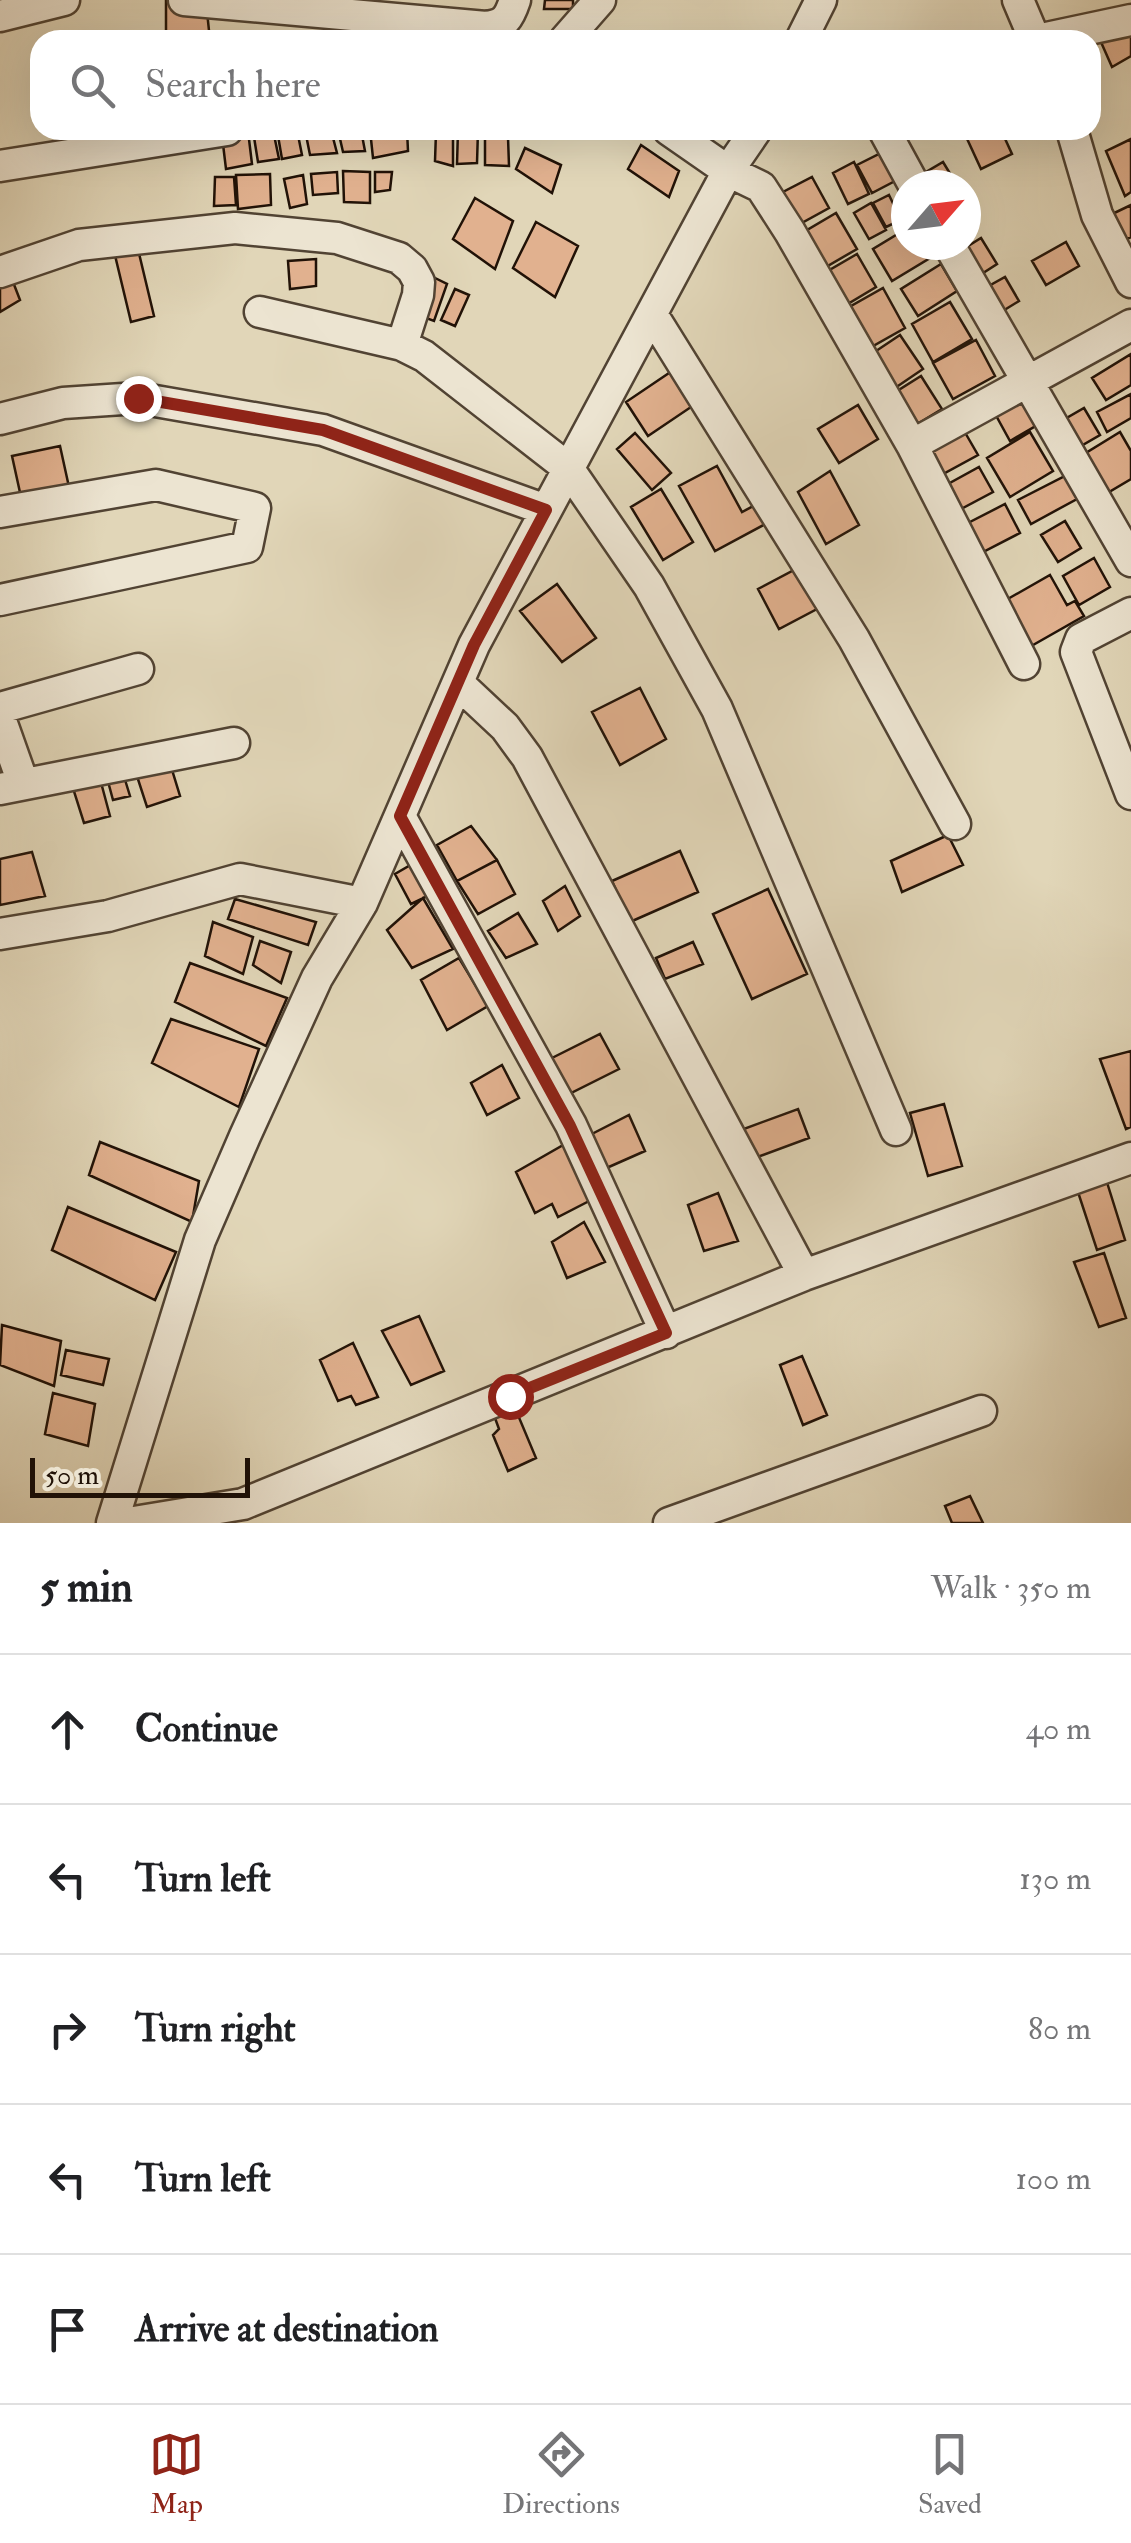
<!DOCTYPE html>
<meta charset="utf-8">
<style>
:root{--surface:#fff;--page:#f6f6f6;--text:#202124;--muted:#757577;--line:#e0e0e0;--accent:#8f2418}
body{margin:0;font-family:"IM FELL Double Pica",serif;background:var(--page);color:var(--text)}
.compass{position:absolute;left:891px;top:170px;width:90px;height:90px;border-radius:50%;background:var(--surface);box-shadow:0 10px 40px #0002;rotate:62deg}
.scale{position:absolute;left:30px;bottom:25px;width:220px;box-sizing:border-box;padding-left:10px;border:5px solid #211207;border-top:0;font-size:28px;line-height:35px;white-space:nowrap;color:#211207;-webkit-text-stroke:8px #ece4d1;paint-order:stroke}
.stop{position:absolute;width:30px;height:30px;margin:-22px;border:8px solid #8f2418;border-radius:50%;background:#fff}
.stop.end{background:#8f2418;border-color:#fff;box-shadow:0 2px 10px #0008}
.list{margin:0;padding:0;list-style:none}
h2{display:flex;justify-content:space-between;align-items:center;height:130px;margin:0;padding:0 40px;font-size:42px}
h2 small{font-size:32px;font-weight:400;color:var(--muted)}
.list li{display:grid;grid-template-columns:65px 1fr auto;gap:30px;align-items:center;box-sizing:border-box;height:150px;padding:0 40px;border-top:2px solid var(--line)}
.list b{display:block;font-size:38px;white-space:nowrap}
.list em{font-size:32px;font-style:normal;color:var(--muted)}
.icon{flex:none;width:55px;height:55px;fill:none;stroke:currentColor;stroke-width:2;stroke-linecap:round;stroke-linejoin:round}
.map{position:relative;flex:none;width:1131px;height:1523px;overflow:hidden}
.search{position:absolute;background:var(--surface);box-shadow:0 10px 40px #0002;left:30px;right:30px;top:30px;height:110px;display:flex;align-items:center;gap:25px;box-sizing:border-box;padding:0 35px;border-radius:30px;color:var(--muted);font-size:38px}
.sheet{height:880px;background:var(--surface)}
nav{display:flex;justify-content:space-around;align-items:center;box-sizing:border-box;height:140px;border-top:2px solid var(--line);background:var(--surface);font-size:28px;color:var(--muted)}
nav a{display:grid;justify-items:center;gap:5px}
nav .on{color:var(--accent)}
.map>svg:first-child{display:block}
.building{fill:#e1b18f;stroke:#211207;stroke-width:2.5}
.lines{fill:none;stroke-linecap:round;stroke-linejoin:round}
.minor-casing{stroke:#514333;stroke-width:35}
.minor{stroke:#ece4d1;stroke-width:30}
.route{stroke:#8f2418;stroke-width:12}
</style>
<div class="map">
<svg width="1131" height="1523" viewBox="0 0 1131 1523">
<rect width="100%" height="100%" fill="#e1d6b8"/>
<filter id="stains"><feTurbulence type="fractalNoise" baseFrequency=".002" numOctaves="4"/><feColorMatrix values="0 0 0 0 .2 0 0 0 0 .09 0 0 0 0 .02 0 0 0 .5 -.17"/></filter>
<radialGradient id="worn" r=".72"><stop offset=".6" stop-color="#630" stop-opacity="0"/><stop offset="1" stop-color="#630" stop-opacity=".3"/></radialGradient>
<path class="building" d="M 166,0 L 206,2 L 210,40 L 166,40 Z
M 545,0 L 573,0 L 573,9 L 544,9 Z
M 1131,16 L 1131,56 L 1112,67 L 1097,33 Z
M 273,130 L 279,159 L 258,162 L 253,131 Z
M 277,130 L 297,130 L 302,155 L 282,159 Z
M 305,130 L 331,130 L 337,153 L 310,155 Z
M 338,130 L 361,130 L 365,151 L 343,152 Z
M 370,130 L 407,130 L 408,151 L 373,158 Z
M 453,130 L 453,166 L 435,161 L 436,132 Z
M 458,130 L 478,130 L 477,163 L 457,164 Z
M 963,130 L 1001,130 L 1012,154 L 981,169 Z
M 248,131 L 252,164 L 226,169 L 222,136 Z
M 485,135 L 508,137 L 509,166 L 485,165 Z
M 1131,139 L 1131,192 L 1125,196 L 1106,151 Z
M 641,145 L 679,171 L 669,197 L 628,169 Z
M 525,148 L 561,165 L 552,193 L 516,169 Z
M 881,153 L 895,181 L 872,193 L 857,165 Z
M 854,162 L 869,194 L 848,204 L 833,173 Z
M 943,162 L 957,185 L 927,185 L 921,175 Z
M 343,171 L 370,172 L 370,203 L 344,202 Z
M 337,172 L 338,193 L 313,195 L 311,174 Z
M 375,172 L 392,172 L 390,190 L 375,192 Z
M 270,174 L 271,205 L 238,209 L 236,175 Z
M 303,175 L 307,204 L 290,208 L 284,179 Z
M 215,177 L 234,177 L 236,205 L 214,206 Z
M 812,177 L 829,208 L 798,225 L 781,193 Z
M 889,195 L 901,220 L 886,227 L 873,203 Z
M 475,198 L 513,221 L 495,269 L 453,239 Z
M 871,203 L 886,230 L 869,239 L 854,213 Z
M 1131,205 L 1131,237 L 1116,244 L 1108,216 Z
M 836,213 L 857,249 L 819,271 L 797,236 Z
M 536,222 L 578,246 L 555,297 L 513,268 Z
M 906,229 L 906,245 L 922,245 L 930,258 L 892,281 L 873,249 Z
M 981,238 L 997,264 L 980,275 L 965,248 Z
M 1066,242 L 1079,266 L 1046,285 L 1032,261 Z
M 137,245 L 154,316 L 131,322 L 113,247 Z
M 857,254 L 876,287 L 841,308 L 821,275 Z
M 316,259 L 316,286 L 290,289 L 288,261 Z
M 941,264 L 957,291 L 918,316 L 901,289 Z
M 8,269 L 20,300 L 0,312 L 0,273 Z
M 433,277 L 447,284 L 434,321 L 418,315 Z
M 1005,277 L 1019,301 L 1001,312 L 987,287 Z
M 883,288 L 905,328 L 866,350 L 844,310 Z
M 455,289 L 469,295 L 455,326 L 441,320 Z
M 950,302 L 972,339 L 933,362 L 912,324 Z
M 900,335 L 923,369 L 895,388 L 873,353 Z
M 976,340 L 995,376 L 953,399 L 933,363 Z
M 1131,354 L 1131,385 L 1106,400 L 1092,378 Z
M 672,371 L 694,405 L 648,436 L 626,402 Z
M 921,376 L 942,409 L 914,426 L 894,393 Z
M 1021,394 L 1039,424 L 1010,441 L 993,410 Z
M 1131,394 L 1131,418 L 1107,432 L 1097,412 Z
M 858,405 L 878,439 L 839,463 L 818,429 Z
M 1084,408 L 1100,435 L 1074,450 L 1058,423 Z
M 963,429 L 978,455 L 943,474 L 928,449 Z
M 1030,432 L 1053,471 L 1010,497 L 987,458 Z
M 1120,432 L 1131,451 L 1131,479 L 1104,495 L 1081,456 Z
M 635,433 L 671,473 L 652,490 L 617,449 Z
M 60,446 L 69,487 L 21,497 L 12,456 Z
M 717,466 L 742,512 L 761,502 L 771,521 L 715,551 L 679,486 Z
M 979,467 L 993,492 L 961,509 L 948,484 Z
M 830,471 L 859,525 L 826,544 L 798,492 Z
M 1065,476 L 1077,499 L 1031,524 L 1018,500 Z
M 661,489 L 693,542 L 663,560 L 631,507 Z
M 1005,504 L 1020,533 L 983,552 L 968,523 Z
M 1065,521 L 1081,548 L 1058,562 L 1041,535 Z
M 1094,558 L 1110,587 L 1079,605 L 1063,576 Z
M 796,569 L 817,609 L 779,629 L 758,589 Z
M 1050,575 L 1067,605 L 1075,601 L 1084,616 L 1026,649 L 1006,600 Z
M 557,584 L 596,638 L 562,662 L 520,611 Z
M 640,688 L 666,739 L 620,765 L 592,712 Z
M 169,760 L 180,796 L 147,807 L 135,770 Z
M 122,770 L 130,796 L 113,800 L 106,774 Z
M 99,775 L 110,816 L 84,823 L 71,782 Z
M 471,826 L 497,860 L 457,881 L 437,845 Z
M 948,835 L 963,865 L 902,892 L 891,861 Z
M 680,851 L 698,892 L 630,922 L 612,881 Z
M 32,852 L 45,896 L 0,905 L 0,859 Z
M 497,860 L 515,894 L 478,914 L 457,881 Z
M 414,863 L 432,894 L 411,904 L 395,874 Z
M 565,886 L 580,916 L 558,931 L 543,901 Z
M 768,889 L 807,974 L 752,999 L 713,914 Z
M 423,898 L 453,949 L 412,968 L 387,930 Z
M 235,899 L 316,922 L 308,945 L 228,919 Z
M 518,913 L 537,944 L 506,958 L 488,931 Z
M 213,922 L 253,937 L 243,974 L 205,956 Z
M 260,941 L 291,952 L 281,983 L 253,965 Z
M 693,942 L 703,964 L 665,979 L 656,958 Z
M 459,958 L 488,1006 L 447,1030 L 421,980 Z
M 190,963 L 287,998 L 266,1046 L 175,1002 Z
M 171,1019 L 259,1049 L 239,1107 L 152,1063 Z
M 600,1034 L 619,1069 L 565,1096 L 548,1060 Z
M 1131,1051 L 1131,1127 L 1126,1129 L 1100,1059 Z
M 502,1065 L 519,1098 L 487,1115 L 471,1083 Z
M 944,1104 L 962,1166 L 928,1176 L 910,1113 Z
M 798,1109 L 809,1138 L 752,1159 L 741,1130 Z
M 629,1115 L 645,1151 L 602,1170 L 586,1137 Z
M 100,1142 L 199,1181 L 192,1222 L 89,1175 Z
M 565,1144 L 593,1199 L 558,1217 L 552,1204 L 535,1213 L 516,1172 Z
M 1105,1176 L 1125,1240 L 1097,1250 L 1076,1186 Z
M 718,1193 L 738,1241 L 704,1251 L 688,1205 Z
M 68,1207 L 176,1252 L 155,1300 L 52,1250 Z
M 584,1222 L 605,1262 L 567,1278 L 552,1242 Z
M 1104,1253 L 1126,1318 L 1099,1327 L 1074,1262 Z
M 419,1316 L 444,1371 L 411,1385 L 382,1331 Z
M 2,1325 L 61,1341 L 54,1386 L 0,1365 Z
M 353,1343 L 378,1397 L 356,1405 L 351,1396 L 338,1401 L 320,1360 Z
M 66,1350 L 109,1359 L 103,1385 L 61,1375 Z
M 802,1356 L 827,1415 L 803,1425 L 780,1365 Z
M 53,1393 L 95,1404 L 88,1446 L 45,1434 Z
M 510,1396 L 536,1458 L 508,1471 L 493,1435 L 499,1429 L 495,1418 L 483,1422 Z
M 970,1496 L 983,1523 L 952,1523 L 945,1506 Z"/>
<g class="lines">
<g class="minor-casing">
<path id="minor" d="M 184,0 L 486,27 C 505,25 509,18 515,0
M 1018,0 L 1035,40
M 0,16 L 64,0
M 565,40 L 600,0
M 801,40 L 821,0
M 1037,40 L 1131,20
M 669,130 L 728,171 L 761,187 L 790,232 L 912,445 L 1024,664
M 884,130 L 914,185
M 1072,130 L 1097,215 L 1131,282
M 0,166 L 227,130
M 949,245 L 1131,561
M 0,272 L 79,245 L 235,228 L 337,238 L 399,258 L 412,269 L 419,282 L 418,295 L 402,345
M 260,312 L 402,345 L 424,356 L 568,468 L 649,586 L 717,709 L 896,1130
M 653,316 L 854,639 L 955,824
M 0,419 L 63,403 L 138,398 L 323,430 L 546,510
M 912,445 L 1131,325
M 0,512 L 156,485 L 255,508 L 247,547 L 0,600
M 1131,613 L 1081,639 L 1076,652 L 1131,794
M 458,683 L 505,727 L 527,757 L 804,1275
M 0,708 L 138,669
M 0,718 L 23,783
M 0,789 L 234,743
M 400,816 L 571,1125 L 666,1333
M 0,934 L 108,916 L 240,879 L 362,903
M 112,1523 L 200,1240 L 245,1136 L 317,978 L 362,903 L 474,645 L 728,171 L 756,130
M 128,1523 L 243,1504 L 804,1275 L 1131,1158
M 669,1523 L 981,1411"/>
</g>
<use href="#minor" class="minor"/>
</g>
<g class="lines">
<path class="route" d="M 138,398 L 323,430 L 546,510 L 474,645 L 400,816 L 570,1126 L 666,1333 L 510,1396"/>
</g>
<rect width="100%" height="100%" filter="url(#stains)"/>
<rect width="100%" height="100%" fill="url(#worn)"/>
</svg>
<svg class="compass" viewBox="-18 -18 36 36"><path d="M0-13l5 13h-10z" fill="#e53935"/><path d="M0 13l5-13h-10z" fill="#757577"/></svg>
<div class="scale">50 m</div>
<div class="stop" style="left:510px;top:1396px"></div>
<div class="stop end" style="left:138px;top:398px"></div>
<div class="search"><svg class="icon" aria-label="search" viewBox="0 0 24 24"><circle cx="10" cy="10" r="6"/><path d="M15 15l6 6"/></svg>Search here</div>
</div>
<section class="sheet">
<h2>5 min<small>Walk · 350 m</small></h2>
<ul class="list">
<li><svg class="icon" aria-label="ahead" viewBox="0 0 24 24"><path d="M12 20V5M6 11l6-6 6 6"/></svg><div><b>Continue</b></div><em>40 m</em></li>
<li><svg class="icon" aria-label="left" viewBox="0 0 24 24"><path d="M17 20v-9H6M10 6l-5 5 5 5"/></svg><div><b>Turn left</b></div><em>130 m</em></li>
<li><svg class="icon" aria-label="right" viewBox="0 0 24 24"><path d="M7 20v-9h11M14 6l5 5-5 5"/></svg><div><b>Turn right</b></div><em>80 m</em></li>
<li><svg class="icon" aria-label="left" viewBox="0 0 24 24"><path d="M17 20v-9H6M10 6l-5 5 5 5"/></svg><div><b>Turn left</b></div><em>100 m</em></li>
<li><svg class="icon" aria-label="arrive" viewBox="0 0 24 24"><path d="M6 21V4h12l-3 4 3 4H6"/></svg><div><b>Arrive at destination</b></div></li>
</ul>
</section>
<nav>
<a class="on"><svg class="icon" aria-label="map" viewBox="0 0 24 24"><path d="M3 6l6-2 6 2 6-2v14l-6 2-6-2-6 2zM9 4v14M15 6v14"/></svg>Map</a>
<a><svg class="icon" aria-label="directions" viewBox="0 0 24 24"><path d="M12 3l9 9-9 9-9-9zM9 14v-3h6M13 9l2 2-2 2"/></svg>Directions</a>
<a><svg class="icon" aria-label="saved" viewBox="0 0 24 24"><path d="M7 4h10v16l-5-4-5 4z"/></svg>Saved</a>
</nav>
